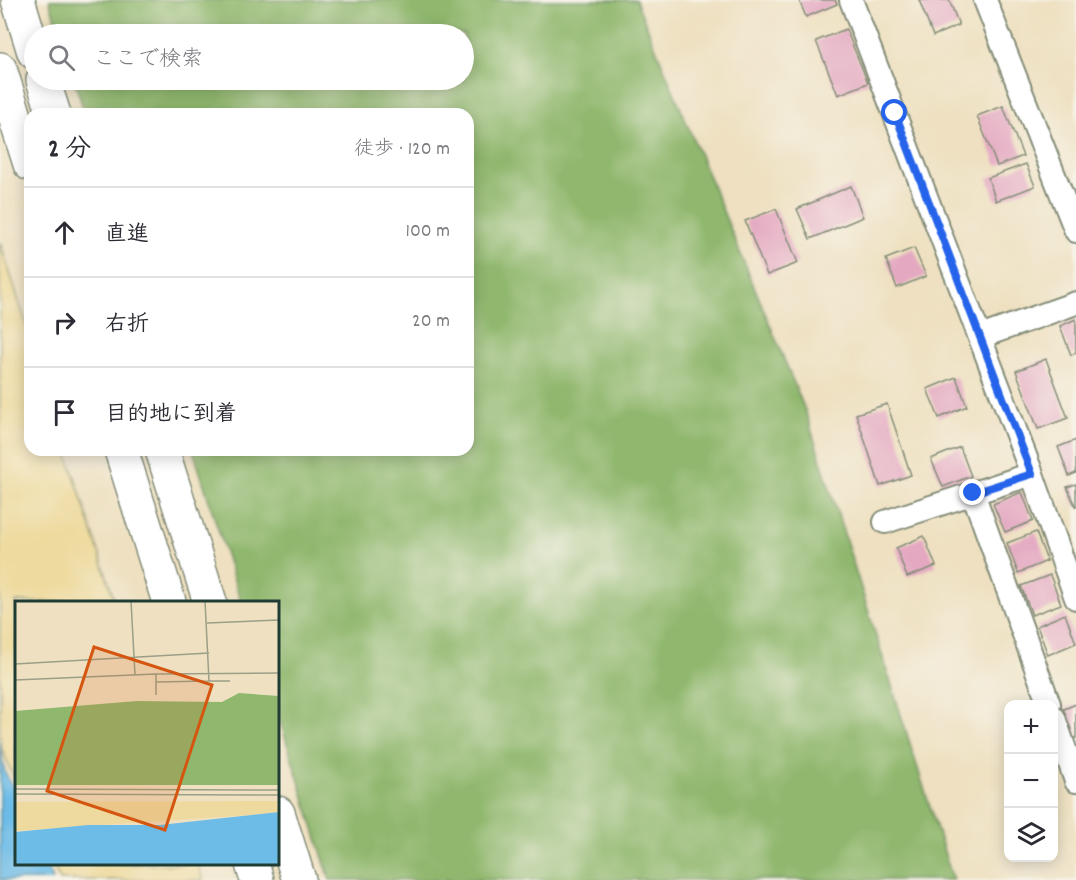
<!DOCTYPE html>
<html lang="ja">
<meta charset="utf-8">
<style>
:root{--surface:#fff;--page:#f2f2f3;--text:#2b2b33;--muted:#7c7c81;--line:#e1e1e2}
body{margin:0;font-family:Dekko,"Klee One",sans-serif;background:var(--page);color:var(--text)}
.controls{position:absolute;right:18px;bottom:18px;display:grid;overflow:hidden;border-radius:12px;box-shadow:0 3px 15px #0003}
.controls button{width:54px;height:54px;display:grid;place-items:center;padding:0;border:0;border-bottom:2px solid var(--line);background:var(--surface);color:var(--text);font:30px sans-serif}
.stop{position:absolute;width:18px;height:18px;margin:-14px;border:4px solid #2563eb;border-radius:50%;background:#fff}
.stop.end{background:#2563eb;border-color:#fff;box-shadow:0 2px 6px #0008}
.list{margin:0;padding:0;list-style:none}
h2{display:flex;justify-content:space-between;align-items:center;height:78px;margin:0;padding:0 24px;font-size:26px}
h2 small{font-size:20px;font-weight:400;color:var(--muted)}
.list li{display:grid;grid-template-columns:39px 1fr auto;gap:18px;align-items:center;box-sizing:border-box;height:90px;padding:0 24px;border-top:2px solid var(--line)}
.list b{display:block;font-size:22px;white-space:nowrap}
.list em{font-size:20px;font-style:normal;color:var(--muted)}
.icon{flex:none;width:33px;height:33px;fill:none;stroke:currentColor;stroke-width:2;stroke-linecap:round;stroke-linejoin:round}
.map{position:relative;flex:none;width:1076px;height:880px;overflow:hidden}
.search{position:absolute;background:var(--surface);box-shadow:0 3px 15px #0003;left:24px;top:24px;width:450px;height:66px;display:flex;align-items:center;gap:15px;box-sizing:border-box;padding:0 21px;border-radius:33px;color:var(--muted);font-size:22px}
.panel{position:absolute;background:var(--surface);box-shadow:0 3px 15px #0003;left:24px;top:108px;width:450px;height:348px;border-radius:18px}
.map>svg:first-child{display:block}
.forest{fill:#8fb76d;stroke:#577a50;stroke-width:1.5}
.sand{fill:#eeda9e;stroke:#868c69;stroke-width:1.5}
.water{fill:#6dbce8;stroke:#467c8e;stroke-width:1.5}
.building{fill:#e4a8c1}
.lines{fill:none;stroke-linecap:round;stroke-linejoin:round}
.minor-casing{stroke:#868e7a;stroke-width:26}
.motorway-casing{stroke:#868e7a;stroke-width:36}
.minor{stroke:#fff;stroke-width:22}
.motorway{stroke:#fff;stroke-width:33}
.route{stroke:#2563eb;stroke-width:8}
.inset-road{fill:none;stroke:#9b9f88;stroke-width:1.5}
.view{fill:#d45610;fill-opacity:0.15;stroke:#d45610;stroke-width:3}
.inset-edge{fill:none;stroke:#1f3d34;stroke-width:3}
</style>
<div class="map">
<svg width="1076" height="880" viewBox="0 0 1076 880">
<rect width="100%" height="100%" fill="#f7f3e8"/>
<filter id="ink" filterUnits="userSpaceOnUse"><feTurbulence type="fractalNoise" baseFrequency=".0167" numOctaves="2"/><feDisplacementMap in="SourceGraphic" scale="12" xChannelSelector="R" yChannelSelector="G"/><feConvolveMatrix kernelMatrix="1 2 1 2 8 2 1 2 1" color-interpolation-filters="sRGB"/></filter>
<filter id="wash" filterUnits="userSpaceOnUse"><feTurbulence type="fractalNoise" baseFrequency=".008" numOctaves="4" result="noise"/><feDisplacementMap in="SourceGraphic" scale="24" xChannelSelector="R" yChannelSelector="G"/><feGaussianBlur stdDeviation="1.35" result="paint"/><feColorMatrix in="noise" values="0 0 0 0 0 0 0 0 0 0 0 0 0 0 0 0 0 1.4 0 .05"/><feComposite in="paint" operator="in"/></filter>
<g filter="url(#wash)">
<rect width="100%" height="100%" fill="#eee0c0"/>
<path class="forest" d="M 49,0 L 636,0 L 805,410 L 953,880 L 330,880 L 278,715 L 278,602 L 241,602 L 193,450 L 468,450 L 468,114 L 85,114 L 74,80 L 464,80 L 464,34 L 60,34 Z"/>
<path class="sand" d="M 0,242 L 30,336 L 30,450 L 66,450 L 115,602 L 16,602 L 16,782 L 0,745 Z
M 53,864 L 198,864 L 203,880 L 60,880 Z"/>
<path class="water" d="M 0,740 C 3,762 1,772 16,790 L 16,864 L 47,864 L 53,880 L 0,880 Z"/>
<g id="blocks">
<path class="building" d="M 799,0 L 835,0 L 837,4 L 806,17 Z
M 919,0 L 949,0 L 959,25 L 933,36 Z
M 846,29 L 868,83 L 838,95 L 816,41 Z
M 1003,106 L 1023,156 L 997,166 L 977,116 Z
M 1026,164 L 1035,186 L 996,201 L 988,178 Z
M 851,186 L 863,217 L 810,239 L 797,209 Z
M 776,209 L 798,263 L 767,275 L 745,221 Z
M 914,248 L 926,276 L 897,288 L 886,259 Z
M 1076,319 L 1076,353 L 1071,355 L 1060,326 Z
M 1046,359 L 1068,418 L 1038,429 L 1016,371 Z
M 956,377 L 967,406 L 939,418 L 927,389 Z
M 887,404 L 911,475 L 880,486 L 856,414 Z
M 1076,440 L 1076,473 L 1069,476 L 1058,447 Z
M 960,447 L 971,476 L 943,487 L 931,459 Z
M 1076,484 L 1076,508 L 1067,487 Z
M 1022,492 L 1033,521 L 1005,532 L 993,504 Z
M 1036,532 L 1047,561 L 1018,573 L 1007,543 Z
M 924,536 L 936,566 L 907,577 L 896,548 Z
M 1050,575 L 1061,604 L 1032,615 L 1021,586 Z
M 1065,614 L 1076,643 L 1048,655 L 1037,626 Z
M 1076,704 L 1076,738 L 1073,739 L 1062,710 Z"/>
</g>
</g>
<g filter="url(#ink)">
<use href="#blocks" fill-opacity="0" stroke="#868e7a" stroke-width="1.5"/>
<g class="lines">
<g class="minor-casing">
<path id="minor" d="M 851,0 L 1032,474 L 1076,598
M 985,0 L 1076,231
M 980,337 L 1076,303
M 973,493 L 1049,704
M 885,522 L 1032,474
M 1054,718 L 1076,781"/>
</g>
<g class="motorway-casing">
<path id="motorway" d="M 18,0 L 34,52
M 0,69 L 30,164
M 43,80 L 54,114
M 121,450 L 169,602
M 162,450 L 210,602
M 278,813 L 299,880
M 252,864 L 257,880"/>
</g>
<use href="#minor" class="minor"/>
<use href="#motorway" class="motorway"/>
</g>
</g>
<g class="lines" filter="url(#ink)">
<path class="route" d="M 895,113 L 1032,474 L 973,493"/>
</g>
<g transform="translate(15 601)">
<rect width="264" height="264" fill="#eee0c0"/>
<path d="M 224,92 L 264,95 L 264,184 L 0,184 L 0,110 L 122,100 L 207,101 Z" fill="#8fb76d"/>
<path d="M 264,200 L 264,212 L 0,230 L 0,201 Z" fill="#eeda9e"/>
<path d="M 264,211 L 264,264 L 0,264 L 0,231 L 73,224 L 145,224 Z" fill="#6dbce8"/>
<path class="inset-road" d="M 116,0 L 120,74M 192,22 L 264,19M 0,63 L 194,52M 141,73 L 141,94M 0,79 L 141,73 L 264,72M 194,80 L 215,80M 141,81 L 194,80 L 190,0M 0,188 L 264,189M 0,193 L 264,194"/>
<path class="view" d="M 79,46 L 197,84 L 150,229 L 32,190 Z"/>
<rect width="264" height="264" class="inset-edge"/>
</g>
</svg>
<div class="controls">
<button>+</button>
<button>−</button>
<button><svg class="icon" aria-label="layers" viewBox="0 0 24 24"><path d="M12 4l9 5-9 5-9-5zM3 14l9 5 9-5"/></svg></button>
</div>
<div class="stop" style="left:895px;top:113px"></div>
<div class="stop end" style="left:973px;top:493px"></div>
<div class="search"><svg class="icon" aria-label="search" viewBox="0 0 24 24"><circle cx="10" cy="10" r="6"/><path d="M15 15l6 6"/></svg>ここで検索</div>
<section class="panel">
<h2>2 分<small>徒歩 · 120 m</small></h2>
<ul class="list">
<li><svg class="icon" aria-label="ahead" viewBox="0 0 24 24"><path d="M12 20V5M6 11l6-6 6 6"/></svg><div><b>直進</b></div><em>100 m</em></li>
<li><svg class="icon" aria-label="right" viewBox="0 0 24 24"><path d="M7 20v-9h11M14 6l5 5-5 5"/></svg><div><b>右折</b></div><em>20 m</em></li>
<li><svg class="icon" aria-label="arrive" viewBox="0 0 24 24"><path d="M6 21V4h12l-3 4 3 4H6"/></svg><div><b>目的地に到着</b></div></li>
</ul>
</section>
</div>
